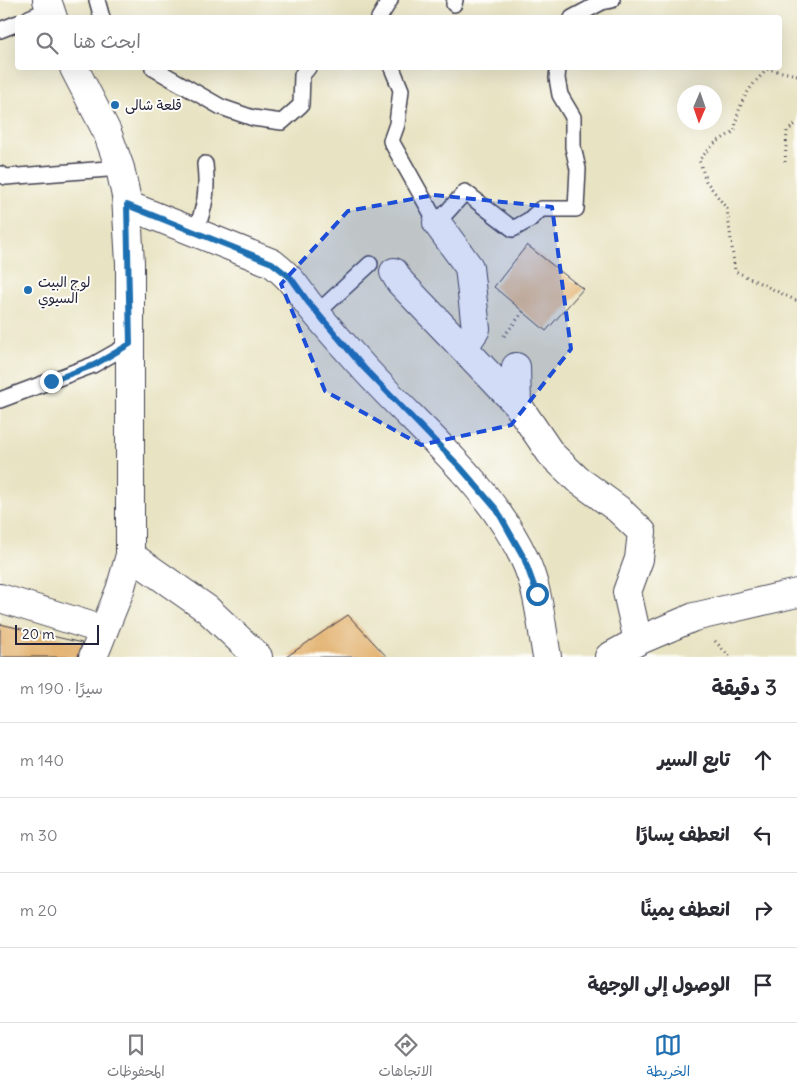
<!DOCTYPE html>
<html lang="ar">
<meta charset="utf-8">
<style>
:root{--surface:#fff;--page:#f2f2f3;--text:#2b2b33;--muted:#7c7c81;--line:#e1e1e2;--accent:#1f6fb2}
body{margin:0;font-family:Delius,"Playpen Sans Arabic",sans-serif;background:var(--page);color:var(--text);direction:rtl}
.compass{position:absolute;left:677px;top:85px;width:45px;height:45px;border-radius:50%;background:var(--surface);box-shadow:0 5px 20px #0002;rotate:182deg}
.scale{position:absolute;left:15px;bottom:12px;width:84px;box-sizing:border-box;padding-left:5px;border:2px solid #22223b;border-top:0;font-size:14px;line-height:18px;white-space:nowrap;color:#22223b;-webkit-text-stroke:4px #fdfcf7;paint-order:stroke}
.stop{position:absolute;width:15px;height:15px;margin:-11px;border:4px solid #1f6fb2;border-radius:50%;background:#fff}
.stop.end{background:#1f6fb2;border-color:#fff;box-shadow:0 1px 5px #0008}
.list{margin:0;padding:0;list-style:none}
h2{display:flex;justify-content:space-between;align-items:center;height:65px;margin:0;padding:0 20px;font-size:21px}
h2 small{font-size:16px;font-weight:400;color:var(--muted)}
.list li{display:grid;grid-template-columns:32px 1fr auto;gap:15px;align-items:center;box-sizing:border-box;height:75px;padding:0 20px;border-top:1px solid var(--line)}
.list b{display:block;font-size:19px;white-space:nowrap}
.list em{font-size:16px;font-style:normal;color:var(--muted)}
.icon{flex:none;width:28px;height:28px;fill:none;stroke:currentColor;stroke-width:2;stroke-linecap:round;stroke-linejoin:round}
.map{position:relative;flex:none;width:797px;height:657px;overflow:hidden;direction:ltr}
.search{position:absolute;background:var(--surface);box-shadow:0 5px 20px #0002;left:15px;right:15px;top:15px;height:55px;display:flex;align-items:center;gap:12px;box-sizing:border-box;padding:0 18px;border-radius:5px;color:var(--muted);font-size:19px}
.sheet{height:365px;background:var(--surface)}
nav{display:flex;justify-content:space-around;align-items:center;box-sizing:border-box;height:70px;border-top:1px solid var(--line);background:var(--surface);font-size:14px;color:var(--muted)}
nav a{display:grid;justify-items:center;gap:2px}
nav .on{color:var(--accent)}
.map>svg:first-child{display:block}
.building{fill:#e3b473}
.lines{fill:none;stroke-linecap:round;stroke-linejoin:round}
.service-casing{stroke:#403f4f;stroke-width:18}
.minor-casing{stroke:#403f4f;stroke-width:30}
.path{stroke:#403f4f;stroke-width:3;stroke-dasharray:1 4;stroke-linecap:butt}
.service{stroke:#fff;stroke-width:15}
.minor{stroke:#fff;stroke-width:28}
.route{stroke:#1f6fb2;stroke-width:6}
.marked{fill:#1d4ed8;fill-opacity:0.2;stroke:#1d4ed8;stroke-width:4;stroke-dasharray:10 6;stroke-linejoin:round}
.poi-dot{fill:#1f6fb2;stroke:#fdfcf7;stroke-width:2}
.labels{text-anchor:middle;dominant-baseline:central;stroke-width:4;stroke-linejoin:round;paint-order:stroke}
.poi-label{font-size:14px;fill:#22223b;stroke:#fdfcf7;text-anchor:start}
</style>
<div class="map">
<svg width="797" height="657" viewBox="0 0 797 657">
<rect width="100%" height="100%" fill="#fdfcf7"/>
<filter id="ink" filterUnits="userSpaceOnUse"><feTurbulence type="fractalNoise" baseFrequency=".02" numOctaves="2"/><feDisplacementMap in="SourceGraphic" scale="10" xChannelSelector="R" yChannelSelector="G"/><feConvolveMatrix kernelMatrix="1 2 1 2 8 2 1 2 1" color-interpolation-filters="sRGB"/></filter>
<filter id="wash" filterUnits="userSpaceOnUse"><feTurbulence type="fractalNoise" baseFrequency=".0096" numOctaves="4" result="noise"/><feDisplacementMap in="SourceGraphic" scale="20" xChannelSelector="R" yChannelSelector="G"/><feGaussianBlur stdDeviation="1.12" result="paint"/><feColorMatrix in="noise" values="0 0 0 0 0 0 0 0 0 0 0 0 0 0 0 0 0 1.4 0 .05"/><feComposite in="paint" operator="in"/></filter>
<g filter="url(#wash)">
<rect width="100%" height="100%" fill="#e8e3c2"/>
<g id="blocks">
<path class="building" d="M 527,245 L 583,289 L 546,331 L 494,287 Z
M 348,615 L 387,657 L 286,657 Z
M 0,624 L 82,643 L 78,657 L 0,657 Z"/>
</g>
</g>
<g filter="url(#ink)">
<use href="#blocks" fill-opacity="0" stroke="#403f4f" stroke-width="1"/>
<g class="lines">
<g class="service-casing">
<path id="service" d="M 97,0 L 102,18
M 454,4 L 455,0
M 29,18 L 50,9
M 379,18 L 390,0
M 572,18 L 602,2 L 612,0
M 0,30 L 18,23
M 153,68 L 221,107 L 253,118 L 282,122 L 301,105 L 302,75 L 308,68
M 392,68 L 401,90 L 397,124 L 391,141 L 437,223 L 465,192 L 513,229 L 529,220 L 541,209 L 576,209 L 578,169 L 573,147 L 573,117 L 560,95 L 557,78 L 558,68
M 0,174 L 6,177 L 120,168
M 195,233 C 205,207 208,192 205,164
M 317,313 L 370,264
M 0,400 L 93,365 L 130,344"/>
</g>
<g class="minor-casing">
<path id="minor" d="M 47,0 L 53,18
M 74,68 L 107,132 L 120,168 L 126,196 L 130,263 L 130,555 L 120,590 L 93,657
M 127,205 L 272,263 C 291,278 294,284 307,302 C 325,325 345,347 364,368 C 419,429 488,482 524,558 C 539,589 541,624 547,657
M 437,223 L 469,267 L 476,329 L 464,347
M 394,272 L 400,282 L 517,404 L 551,454 L 577,479 L 618,509 L 642,532 L 639,559 L 627,592 L 638,641
M 516,367 L 517,404
M 130,555 L 207,609 L 258,657
M 0,598 L 104,630
M 609,657 L 638,641 L 694,617 L 797,593"/>
</g>
<path class="path" d="M 797,75 L 768,69 C 749,86 737,104 735,131 L 715,143 L 699,160 L 706,181 L 727,209 L 735,271 L 797,301
M 785,162 L 787,131 L 797,123
M 504,336 L 523,312
M 715,641 L 730,657"/>
<use href="#service" class="service"/>
<use href="#minor" class="minor"/>
</g>
</g>
<g class="lines" filter="url(#ink)">
<path class="route" d="M 51,381 L 94,365 L 130,344 L 127,205 L 272,263 L 291,278 L 308,302 L 364,368 L 460,467 L 497,510 L 524,558 L 537,594"/>
</g>
<path class="marked" d="M 434,195 L 552,207 L 571,349 L 511,425 L 421,445 L 325,391 L 281,284 L 348,211 Z"/>
<g class="poi-dot">
<circle cx="115" cy="105" r="5"/>
<circle cx="28" cy="290" r="5"/>
</g>
<g class="labels">
<g class="poi-label">
<text x="125" y="105">قلعة شالى</text>
<text x="38" y="282">لوج البيت<tspan x="38" dy="16">السيوي</tspan></text>
</g>
</g>
</svg>
<svg class="compass" viewBox="-18 -18 36 36"><path d="M0-13l5 13h-10z" fill="#e53935"/><path d="M0 13l5-13h-10z" fill="#7c7c81"/></svg>
<div class="scale">20 m</div>
<div class="stop" style="left:537px;top:594px"></div>
<div class="stop end" style="left:51px;top:381px"></div>
<div class="search"><svg class="icon" aria-label="search" viewBox="0 0 24 24"><circle cx="10" cy="10" r="6"/><path d="M15 15l6 6"/></svg>ابحث هنا</div>
</div>
<section class="sheet">
<h2>3 دقيقة<small>سيرًا · 190 m</small></h2>
<ul class="list">
<li><svg class="icon" aria-label="ahead" viewBox="0 0 24 24"><path d="M12 20V5M6 11l6-6 6 6"/></svg><div><b>تابع السير</b></div><em>140 m</em></li>
<li><svg class="icon" aria-label="left" viewBox="0 0 24 24"><path d="M17 20v-9H6M10 6l-5 5 5 5"/></svg><div><b>انعطف يسارًا</b></div><em>30 m</em></li>
<li><svg class="icon" aria-label="right" viewBox="0 0 24 24"><path d="M7 20v-9h11M14 6l5 5-5 5"/></svg><div><b>انعطف يمينًا</b></div><em>20 m</em></li>
<li><svg class="icon" aria-label="arrive" viewBox="0 0 24 24"><path d="M6 21V4h12l-3 4 3 4H6"/></svg><div><b>الوصول إلى الوجهة</b></div></li>
</ul>
</section>
<nav>
<a class="on"><svg class="icon" aria-label="map" viewBox="0 0 24 24"><path d="M3 6l6-2 6 2 6-2v14l-6 2-6-2-6 2zM9 4v14M15 6v14"/></svg>الخريطة</a>
<a><svg class="icon" aria-label="directions" viewBox="0 0 24 24"><path d="M12 3l9 9-9 9-9-9zM9 14v-3h6M13 9l2 2-2 2"/></svg>الاتجاهات</a>
<a><svg class="icon" aria-label="saved" viewBox="0 0 24 24"><path d="M7 4h10v16l-5-4-5 4z"/></svg>المحفوظات</a>
</nav>
